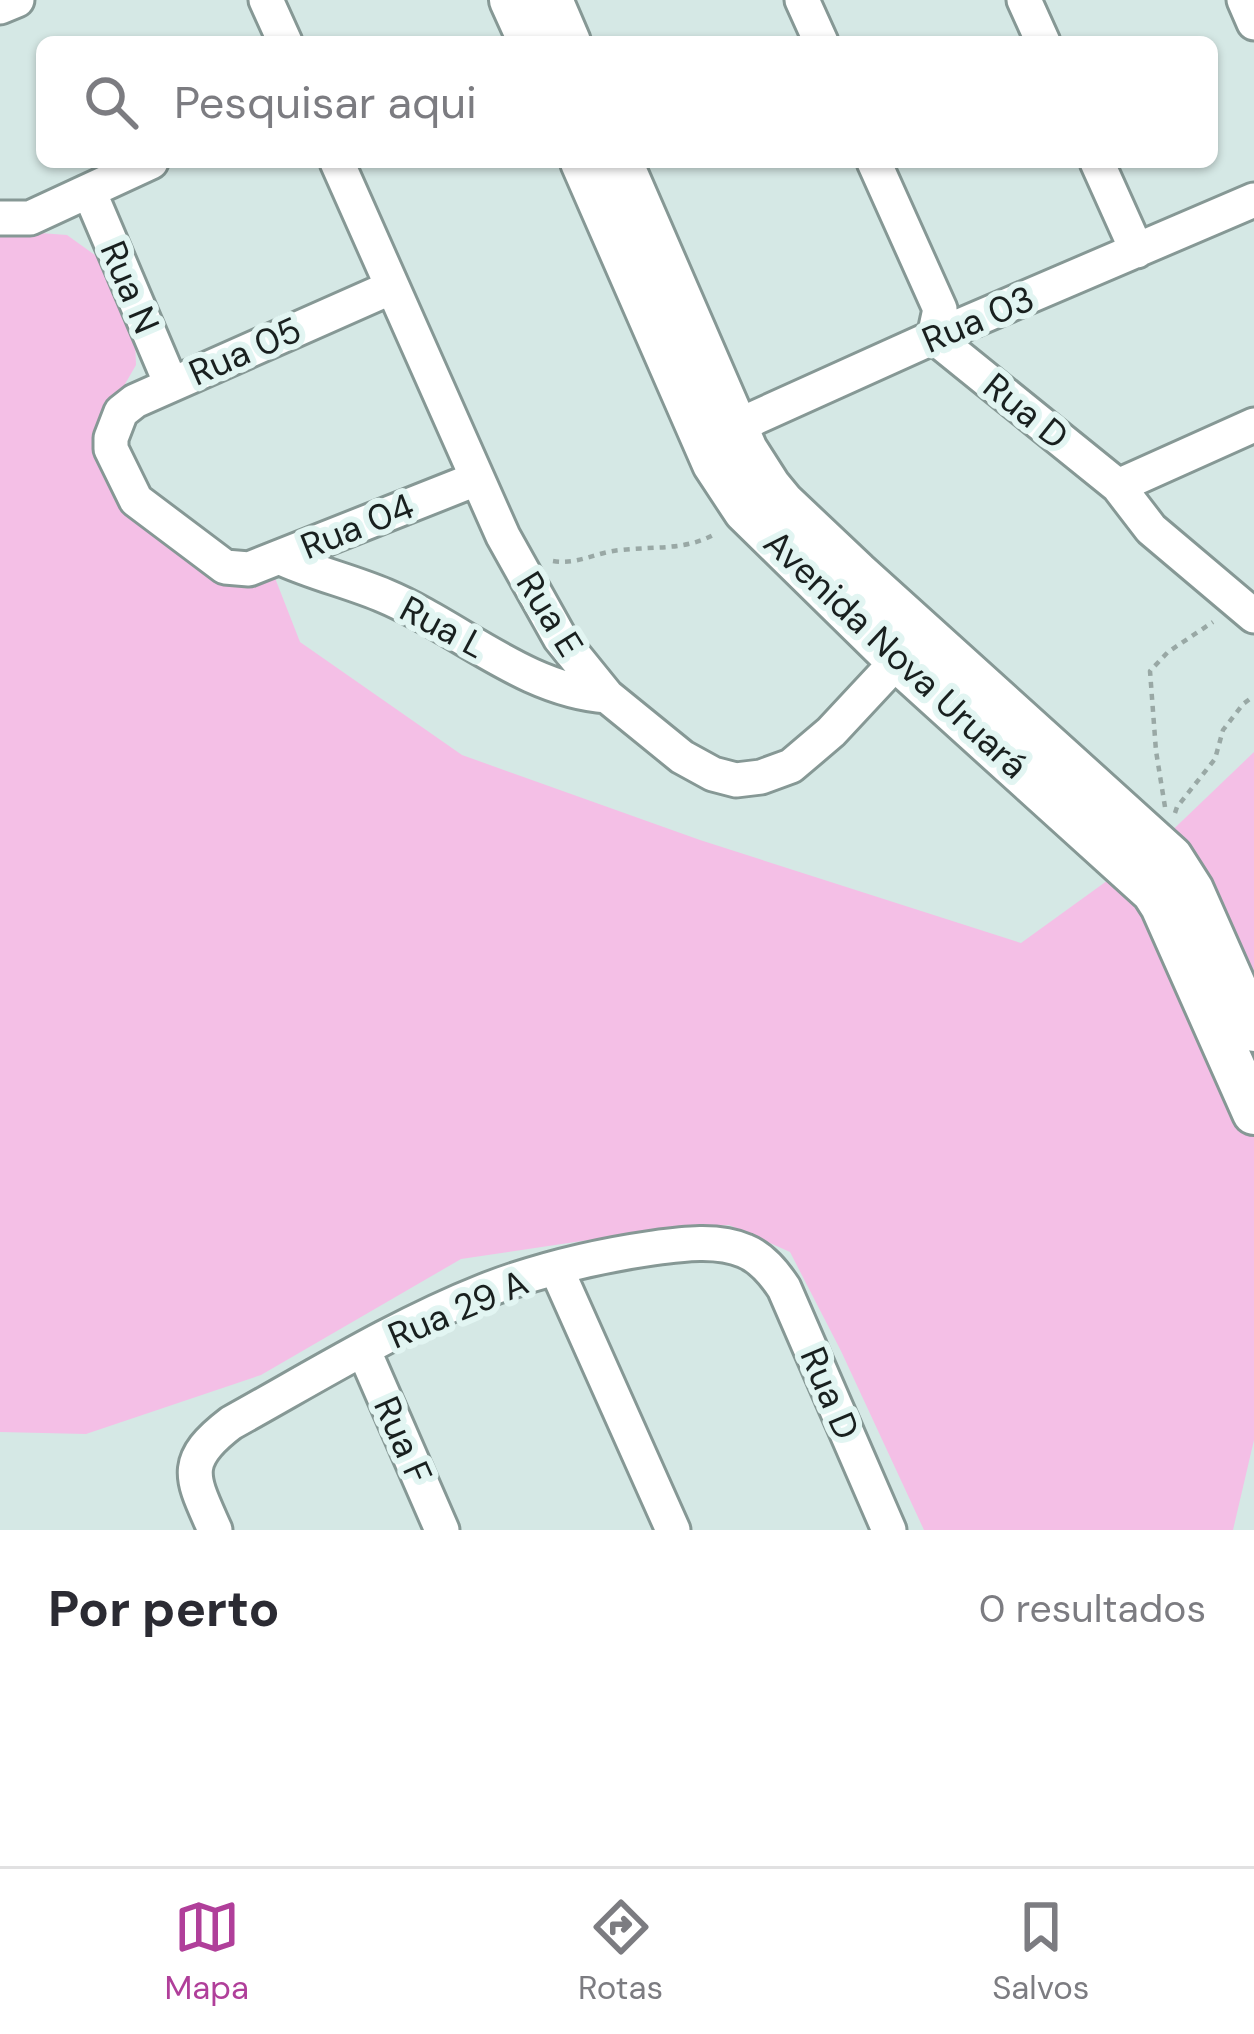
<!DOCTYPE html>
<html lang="pt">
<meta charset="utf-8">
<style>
:root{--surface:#fff;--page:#f7f7f7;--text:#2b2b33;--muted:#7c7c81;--line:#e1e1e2;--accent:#b03f9a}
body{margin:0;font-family:"DM Sans",sans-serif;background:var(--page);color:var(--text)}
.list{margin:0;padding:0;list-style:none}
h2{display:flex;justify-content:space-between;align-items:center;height:156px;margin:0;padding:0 48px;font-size:51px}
h2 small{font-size:39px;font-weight:400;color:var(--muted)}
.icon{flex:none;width:66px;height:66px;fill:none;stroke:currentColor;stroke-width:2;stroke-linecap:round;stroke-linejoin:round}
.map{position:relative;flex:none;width:1254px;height:1530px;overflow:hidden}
.search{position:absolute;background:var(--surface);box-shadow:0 3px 9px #0004;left:36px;right:36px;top:36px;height:132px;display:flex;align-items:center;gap:30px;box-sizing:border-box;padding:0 42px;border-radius:18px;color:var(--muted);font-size:45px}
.sheet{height:336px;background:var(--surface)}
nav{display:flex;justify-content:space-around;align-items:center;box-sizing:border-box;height:168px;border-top:3px solid var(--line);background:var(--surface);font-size:33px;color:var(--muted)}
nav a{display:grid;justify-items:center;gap:6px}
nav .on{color:var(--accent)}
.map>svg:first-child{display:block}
.green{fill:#f4bfe6}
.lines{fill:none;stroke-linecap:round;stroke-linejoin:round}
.minor-casing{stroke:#869895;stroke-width:39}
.tertiary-casing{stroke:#869895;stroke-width:48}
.path{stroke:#99a8a5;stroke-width:4.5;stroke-dasharray:6 6;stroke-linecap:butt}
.minor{stroke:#fff;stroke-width:33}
.tertiary{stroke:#fff;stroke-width:42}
.labels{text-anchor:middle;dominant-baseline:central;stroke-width:12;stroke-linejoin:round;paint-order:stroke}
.street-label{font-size:36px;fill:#19201f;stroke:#e2f5f2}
</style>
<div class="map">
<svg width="1254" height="1530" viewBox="0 0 1254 1530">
<rect width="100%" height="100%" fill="#d5e8e5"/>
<path class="green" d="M 0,230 L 67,235 L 113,268 L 134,315 L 136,365 L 99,429 L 122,507 L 208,575 L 275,578 L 300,642 L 462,755 L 700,840 L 1021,943 L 1158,844 L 1254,752 L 1254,1440 L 1233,1530 L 924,1530 L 841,1351 L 790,1252 L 729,1225 L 656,1230 L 461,1259 L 261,1375 L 86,1434 L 0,1432 Z"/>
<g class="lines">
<g class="minor-casing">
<path id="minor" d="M 266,0 L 285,42
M 802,0 L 821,42
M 1024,0 L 1043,42
M 1244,0 L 1254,23
M 0,7 L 17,0
M 337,162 L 503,536 L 560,638 L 607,696 L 682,757 L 713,774 L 736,780 L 761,777 L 791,766 L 831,732 L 914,643
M 874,162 L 940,309 L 934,337 L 1118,486 L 1151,529 L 1254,616
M 1097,162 L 1137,251
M 89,191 L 171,384
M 0,218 L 30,218 L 151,162
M 390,288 L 135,401 L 121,412 L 111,438 L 111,449 L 136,500 L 225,567 L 249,569 L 476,479
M 717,435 L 934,337 L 1254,200
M 1118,486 L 1254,425
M 279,557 C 313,573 350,581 385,596 C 459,627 524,690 607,696
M 556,1268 L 673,1530
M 364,1351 L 442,1530
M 215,1530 C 192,1478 180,1462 231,1423 C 314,1377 396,1326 484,1291 C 538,1270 597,1256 653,1248 C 682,1244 718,1239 745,1251 C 762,1258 774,1273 784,1288 L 889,1530"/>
</g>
<g class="tertiary-casing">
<path id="tertiary" d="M 511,0 L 530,42
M 551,0 L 569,42
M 582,162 L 714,464 L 745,511 L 898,661 L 1153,892 L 1162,906 L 1254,1113
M 621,162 L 746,450 L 769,486 L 783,503 L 857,573 L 1171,857 L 1192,890 L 1254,1030"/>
</g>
<path class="path" d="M 553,561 C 578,565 596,552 621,550 C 655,546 686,551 717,533
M 1165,807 L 1156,751 L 1150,671 L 1168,652 L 1213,622
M 1175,813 L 1177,807 L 1215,759 L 1223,730 L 1243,704 L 1254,696"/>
<use href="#minor" class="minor"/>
<use href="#tertiary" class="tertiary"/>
</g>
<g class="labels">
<g class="street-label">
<text transform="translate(130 287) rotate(67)">Rua N</text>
<text transform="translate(978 319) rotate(-23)">Rua 03</text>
<text transform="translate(245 351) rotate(-24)">Rua 05</text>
<text transform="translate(1026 411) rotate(39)">Rua D</text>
<text transform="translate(357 526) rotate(-22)">Rua 04</text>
<text transform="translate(550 614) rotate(58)">Rua E</text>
<text transform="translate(443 627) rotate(28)">Rua L</text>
<text transform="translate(896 654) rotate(43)">Avenida Nova Uruará</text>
<text transform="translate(458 1309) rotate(-23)">Rua 29 A</text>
<text transform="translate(830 1393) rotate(67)">Rua D</text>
<text transform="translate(403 1440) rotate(66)">Rua F</text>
</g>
</g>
</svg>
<div class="search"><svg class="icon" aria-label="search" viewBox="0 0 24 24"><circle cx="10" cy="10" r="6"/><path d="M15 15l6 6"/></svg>Pesquisar aqui</div>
</div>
<section class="sheet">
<h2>Por perto<small>0 resultados</small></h2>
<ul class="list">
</ul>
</section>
<nav>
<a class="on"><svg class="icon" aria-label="map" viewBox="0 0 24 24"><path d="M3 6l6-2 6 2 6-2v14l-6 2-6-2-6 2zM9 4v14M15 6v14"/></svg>Mapa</a>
<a><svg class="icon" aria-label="directions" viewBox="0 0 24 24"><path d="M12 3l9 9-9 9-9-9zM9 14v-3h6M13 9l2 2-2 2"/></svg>Rotas</a>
<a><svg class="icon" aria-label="saved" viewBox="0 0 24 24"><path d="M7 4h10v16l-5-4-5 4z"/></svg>Salvos</a>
</nav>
